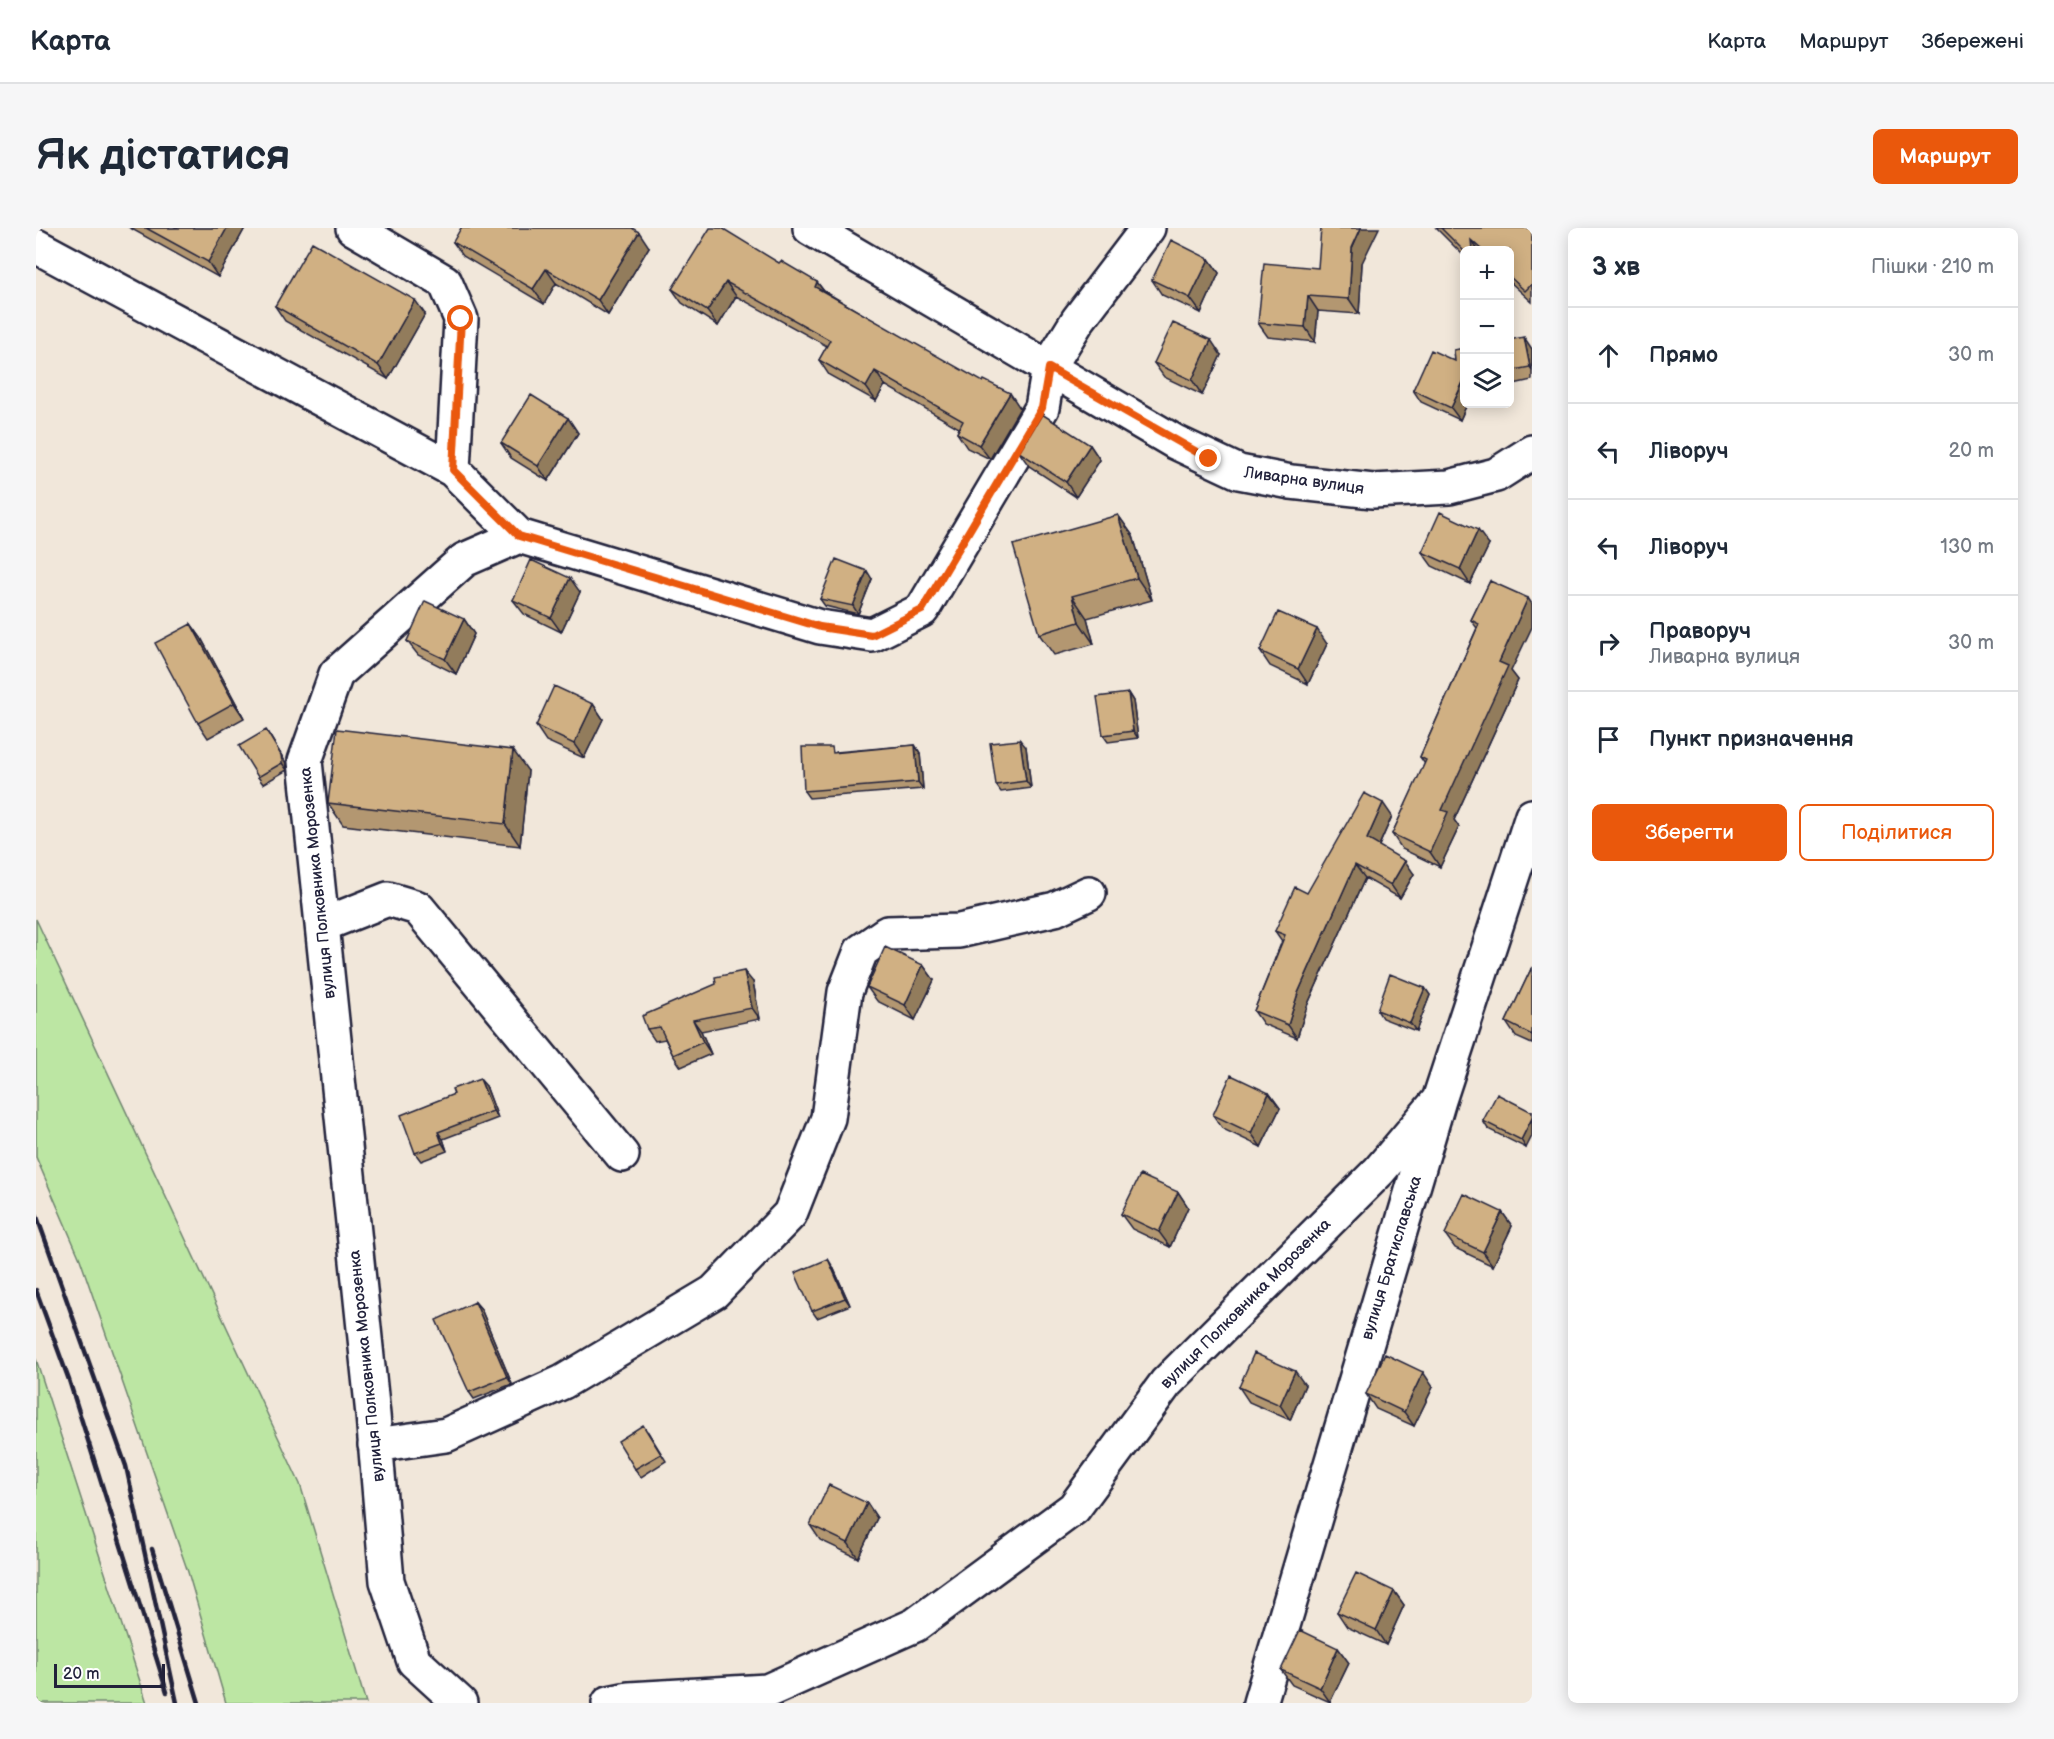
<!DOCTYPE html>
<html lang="uk">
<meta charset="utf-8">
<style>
:root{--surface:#fff;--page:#f6f6f7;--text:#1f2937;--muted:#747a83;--line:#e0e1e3;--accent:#ea580c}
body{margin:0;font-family:"Balsamiq Sans",sans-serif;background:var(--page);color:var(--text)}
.controls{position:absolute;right:18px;top:18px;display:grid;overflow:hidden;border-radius:9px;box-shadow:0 3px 15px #0003}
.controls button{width:54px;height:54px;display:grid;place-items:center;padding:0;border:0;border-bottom:2px solid var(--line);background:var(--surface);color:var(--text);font:30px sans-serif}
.scale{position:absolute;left:18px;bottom:15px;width:111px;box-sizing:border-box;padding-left:6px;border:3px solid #22223b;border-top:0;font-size:16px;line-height:21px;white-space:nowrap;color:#22223b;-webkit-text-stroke:4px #fff;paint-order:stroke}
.stop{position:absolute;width:18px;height:18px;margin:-14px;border:4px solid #ea580c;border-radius:50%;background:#fff}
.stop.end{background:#ea580c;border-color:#fff;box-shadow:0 2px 6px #0008}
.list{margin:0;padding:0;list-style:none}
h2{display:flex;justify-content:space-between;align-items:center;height:78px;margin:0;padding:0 24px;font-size:26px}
h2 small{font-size:20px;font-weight:400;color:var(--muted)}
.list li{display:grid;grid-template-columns:39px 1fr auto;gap:18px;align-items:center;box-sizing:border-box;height:96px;padding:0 24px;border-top:2px solid var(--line)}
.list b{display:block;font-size:22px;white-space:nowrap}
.list p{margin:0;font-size:20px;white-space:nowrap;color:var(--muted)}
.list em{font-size:20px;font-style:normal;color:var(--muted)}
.actions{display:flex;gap:12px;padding:18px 24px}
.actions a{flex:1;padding:14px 0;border:2px solid var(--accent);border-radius:9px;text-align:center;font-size:21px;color:var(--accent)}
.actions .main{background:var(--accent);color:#fff}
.icon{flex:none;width:33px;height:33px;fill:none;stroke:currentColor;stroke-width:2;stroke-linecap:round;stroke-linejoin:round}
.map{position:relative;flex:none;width:1496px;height:1475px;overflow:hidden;border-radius:9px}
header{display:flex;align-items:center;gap:36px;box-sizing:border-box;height:84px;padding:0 30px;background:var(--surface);border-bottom:2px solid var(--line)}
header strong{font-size:28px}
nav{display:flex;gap:33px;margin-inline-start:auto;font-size:21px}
.intro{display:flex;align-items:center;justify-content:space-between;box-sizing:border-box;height:144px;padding:0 36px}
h1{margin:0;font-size:42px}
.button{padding:15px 27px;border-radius:9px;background:var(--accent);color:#fff;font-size:21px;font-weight:700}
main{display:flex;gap:36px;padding:0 36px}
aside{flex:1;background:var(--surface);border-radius:9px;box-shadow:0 3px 15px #0003}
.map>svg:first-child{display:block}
.green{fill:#bce6a3;stroke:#6f846f;stroke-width:1.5}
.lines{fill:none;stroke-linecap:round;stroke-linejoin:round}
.minor-casing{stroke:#22223b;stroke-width:38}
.path{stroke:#22223b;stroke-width:4;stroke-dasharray:4.5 4.5;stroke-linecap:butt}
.minor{stroke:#fff;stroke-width:33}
.rail{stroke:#22223b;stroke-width:4.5}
.wall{fill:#b39771;stroke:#22223b;stroke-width:1.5}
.shaded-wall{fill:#927b5c;stroke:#22223b;stroke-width:1.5}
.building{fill:#d0b083;stroke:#22223b;stroke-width:1.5}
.route{stroke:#ea580c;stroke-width:8}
.labels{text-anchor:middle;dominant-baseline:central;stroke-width:6;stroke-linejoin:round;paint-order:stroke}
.street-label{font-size:16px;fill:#22223b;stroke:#fff}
</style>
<header>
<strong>Карта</strong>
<nav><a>Карта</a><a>Маршрут</a><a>Збережені</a></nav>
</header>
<div class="intro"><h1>Як дістатися</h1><a class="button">Маршрут</a></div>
<main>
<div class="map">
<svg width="1496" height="1475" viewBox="0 0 1496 1475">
<rect width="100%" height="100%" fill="#f1e7da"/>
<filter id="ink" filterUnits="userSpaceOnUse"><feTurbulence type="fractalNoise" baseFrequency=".0167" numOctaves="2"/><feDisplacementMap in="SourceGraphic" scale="12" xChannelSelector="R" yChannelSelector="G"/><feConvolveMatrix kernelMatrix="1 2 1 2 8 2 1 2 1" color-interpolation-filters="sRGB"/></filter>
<g filter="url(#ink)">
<path class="green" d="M 0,691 L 264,1256 L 330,1475 L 190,1475 L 152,1344 L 44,1031 L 0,929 Z
M 0,1131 L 111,1475 L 0,1475 Z"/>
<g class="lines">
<g class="minor-casing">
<path id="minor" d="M 317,0 L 409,54 L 425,91 L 417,242
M 774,0 L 1139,214 L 1203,244 L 1255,254 L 1337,263 L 1413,259 L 1460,247 L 1496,224
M 0,18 L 417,242 L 483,308
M 286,697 L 352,671 L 382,680 L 586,927
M 339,1217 L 410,1207 L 527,1154 L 678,1064 L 754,986 L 792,890 L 809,764 L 825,723 L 851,705 L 923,703 L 1019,681 L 1053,665
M 424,1475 L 378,1433 L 351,1353 L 337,1187 L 269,533 L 300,446 L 428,332 L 483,308 L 784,399 L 836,407 L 886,382 L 1006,180 L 1013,139 L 1042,92 L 1112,0
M 573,1475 L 593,1471 L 731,1463 L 879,1397 L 1038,1280 L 1130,1155 L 1343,943 L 1403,872
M 1224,1475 L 1403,872 L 1496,588"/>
</g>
<path class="path" d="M 0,1471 L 0,1475"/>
<use href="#minor" class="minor"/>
<path class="rail" d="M 0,986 L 90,1238 L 141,1475
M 0,1062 L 33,1152 L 131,1464
M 116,1321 L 163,1475"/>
</g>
<path class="wall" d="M 94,0 L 209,0 L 182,49 Z
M 1400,0 L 1496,0 L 1496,74 L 1473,53 L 1473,22 L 1428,22 L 1428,28 Z
M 417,14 L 613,19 L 572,87 L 520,55 L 508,76 L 427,28 Z
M 1173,31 L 1183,45 L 1165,85 L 1126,67 L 1116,52 Z
M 743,35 L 781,54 L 788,63 L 984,180 L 954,231 L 931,220 L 921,205 L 923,200 L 849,157 L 840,173 L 793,147 L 783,132 L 791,118 L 700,68 L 682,98 L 646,75 L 636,61 Z
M 1326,35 L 1323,86 L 1282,83 L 1279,114 L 1232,109 L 1222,95 L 1282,40 Z
M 239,78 L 389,86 L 352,151 L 249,93 Z
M 1473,112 L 1496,121 L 1496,152 L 1473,157 Z
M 1428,120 L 1428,176 L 1431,176 L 1424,192 L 1385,174 L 1377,162 L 1419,133 Z
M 1185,127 L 1166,167 L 1128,149 L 1118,135 Z
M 532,190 L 542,205 L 512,253 L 475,230 L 465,215 Z
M 1054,217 L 1064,232 L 1040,269 L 993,238 L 983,224 Z
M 1082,287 L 1097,308 L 1116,372 L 1051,390 L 1058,416 L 1018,427 L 1003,406 Z
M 1453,317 L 1434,356 L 1396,338 L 1386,324 Z
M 836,351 L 822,386 L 789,378 L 784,371 Z
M 1454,353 L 1475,443 L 1482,452 L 1418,592 L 1423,599 L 1404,639 L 1366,621 L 1356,606 L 1389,536 L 1384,529 L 1441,400 L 1435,392 Z
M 544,364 L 525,404 L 488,386 L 477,372 Z
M 428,391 L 438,406 L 420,446 L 382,427 L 371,413 Z
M 155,396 L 165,410 L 208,490 L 172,510 L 162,495 Z
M 1291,416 L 1272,456 L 1234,438 L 1224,423 Z
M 1092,465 L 1097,473 L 1102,510 L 1072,514 L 1067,507 Z
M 557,476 L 567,491 L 548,530 L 510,513 L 500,498 Z
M 235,510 L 250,535 L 251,542 L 227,556 L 222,549 Z
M 879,517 L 884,525 L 887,561 L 773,570 L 768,563 L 800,524 Z
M 990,519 L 995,560 L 965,564 L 960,557 Z
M 492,543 L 484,618 L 307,597 L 292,575 Z
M 1356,588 L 1343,618 L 1378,646 L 1364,670 L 1329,650 L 1271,778 L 1261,810 L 1227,796 L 1218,783 L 1246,713 L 1239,703 L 1271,665 Z
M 887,737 L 898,752 L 879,792 L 841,773 L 831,759 Z
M 1496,739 L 1496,816 L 1480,809 L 1470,794 Z
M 717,754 L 724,791 L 665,803 L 675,826 L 645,839 L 637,827 L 629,811 L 619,813 L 611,801 Z
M 1389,760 L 1394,767 L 1380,803 L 1346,790 L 1341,782 Z
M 450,858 L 462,890 L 407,911 L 411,923 L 385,933 L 379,925 Z
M 1233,865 L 1244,880 L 1225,919 L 1187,901 L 1177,887 Z
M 1496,884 L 1490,920 L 1452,901 L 1447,893 Z
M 1142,964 L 1152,979 L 1134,1019 L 1096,1001 L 1085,986 Z
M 1466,984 L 1476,998 L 1457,1038 L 1419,1020 L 1409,1006 Z
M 797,1039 L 814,1077 L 781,1090 L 776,1083 Z
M 439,1074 L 445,1081 L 476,1156 L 438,1171 L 433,1164 Z
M 1269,1157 L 1254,1192 L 1213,1174 L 1203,1159 Z
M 1397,1159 L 1378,1198 L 1340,1181 L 1330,1166 Z
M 612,1204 L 630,1233 L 605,1249 L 599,1241 Z
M 831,1275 L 841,1290 L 822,1330 L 784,1312 L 774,1297 Z
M 1358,1363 L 1368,1377 L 1350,1417 L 1311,1399 L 1301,1384 Z
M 1302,1420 L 1313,1435 L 1294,1474 L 1256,1457 L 1245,1442 Z"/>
<path class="shaded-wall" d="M 191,0 L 209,0 L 182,49 L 172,34 Z
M 1325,0 L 1343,0 L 1326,35 L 1323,86 L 1313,71 L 1316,20 Z
M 603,4 L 613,19 L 572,87 L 562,72 Z
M 1435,12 L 1442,22 L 1436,22 Z
M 1173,31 L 1183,45 L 1165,85 L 1154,70 Z
M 510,41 L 520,55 L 508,76 L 497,61 Z
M 690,54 L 700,68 L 682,98 L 671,83 Z
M 781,54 L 792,69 L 779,59 Z
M 1272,68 L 1282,83 L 1279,114 L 1269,99 Z
M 379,72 L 389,86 L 352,151 L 342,137 Z
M 1488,109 L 1496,121 L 1496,142 L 1494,139 Z
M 1175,112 L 1185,127 L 1166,167 L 1156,152 Z
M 839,143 L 849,157 L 840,173 L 830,159 Z
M 1428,153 L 1428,176 L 1431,176 L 1424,192 L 1415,180 Z
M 974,165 L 984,180 L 954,231 L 943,217 Z
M 532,190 L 542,205 L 512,253 L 502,238 Z
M 1054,217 L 1064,232 L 1040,269 L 1030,254 Z
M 1082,287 L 1097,308 L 1116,372 L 1101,350 Z
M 1442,302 L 1453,317 L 1434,356 L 1424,341 Z
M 831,343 L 836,351 L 822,386 L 817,378 Z
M 534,350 L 544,364 L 525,404 L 515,390 Z
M 1036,368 L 1051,390 L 1058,416 L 1043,394 Z
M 1492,370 L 1496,376 L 1496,399 L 1475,443 L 1482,452 L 1418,592 L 1423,599 L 1404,639 L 1394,624 L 1406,582 L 1463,434 Z
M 428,391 L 438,406 L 420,446 L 409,431 Z
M 155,396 L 165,410 L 208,490 L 198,475 Z
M 1281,401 L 1291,416 L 1272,456 L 1262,441 Z
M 1092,465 L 1097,473 L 1102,510 L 1097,503 Z
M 557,476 L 567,491 L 548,530 L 538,516 Z
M 230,502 L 250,535 L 251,542 L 246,535 Z
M 984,512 L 990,519 L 995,560 L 990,553 Z
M 879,517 L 884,525 L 887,561 L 882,554 Z
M 477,522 L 492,543 L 484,618 L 469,596 Z
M 1347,575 L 1356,588 L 1340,624 L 1331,611 Z
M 1369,633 L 1378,646 L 1364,670 L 1355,657 Z
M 1319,637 L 1329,650 L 1271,778 L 1261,810 L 1252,797 L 1262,765 Z
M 887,737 L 898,752 L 879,792 L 869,777 Z
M 708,743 L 717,754 L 724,791 L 716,780 Z
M 1389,760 L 1394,767 L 1380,803 L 1374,795 Z
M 657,792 L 665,803 L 675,826 L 667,814 Z
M 444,851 L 450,858 L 462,890 L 457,883 Z
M 1233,865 L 1244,880 L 1225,919 L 1215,905 Z
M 1496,890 L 1496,908 L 1490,920 L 1485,912 Z
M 402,904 L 407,911 L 411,923 L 406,915 Z
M 1142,964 L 1152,979 L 1134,1019 L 1123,1004 Z
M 1466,984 L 1476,998 L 1457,1038 L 1447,1024 Z
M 792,1031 L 797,1039 L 814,1077 L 809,1070 Z
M 439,1074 L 445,1081 L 476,1156 L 471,1149 Z
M 1259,1143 L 1269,1157 L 1254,1192 L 1244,1177 Z
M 1387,1144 L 1397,1159 L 1378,1198 L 1368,1184 Z
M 831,1275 L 841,1290 L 822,1330 L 812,1315 Z
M 1358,1363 L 1368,1377 L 1350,1417 L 1340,1402 Z
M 1302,1420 L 1313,1435 L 1294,1474 L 1284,1460 Z"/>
<path class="building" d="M 110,0 L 191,0 L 172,34 Z
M 425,0 L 596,0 L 603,4 L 562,72 L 510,41 L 497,61 L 417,14 Z
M 674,0 L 686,0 L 743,35 L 745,33 L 781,54 L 779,59 L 947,154 L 948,152 L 974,165 L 943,217 L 921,205 L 927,193 L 839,143 L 830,159 L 783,132 L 794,112 L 690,54 L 671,83 L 636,61 Z
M 1285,0 L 1325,0 L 1316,20 L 1313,71 L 1272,68 L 1269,99 L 1222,95 L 1228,35 L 1282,40 Z
M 1405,0 L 1496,0 L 1496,56 L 1489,63 L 1473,48 L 1473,22 L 1446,22 L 1435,12 L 1436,22 L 1428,23 Z
M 1135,12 L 1173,31 L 1154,70 L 1116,52 Z
M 276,14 L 379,72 L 342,137 L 239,78 Z
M 1137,95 L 1175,112 L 1156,152 L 1118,135 Z
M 1488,109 L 1494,139 L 1473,143 L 1473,112 Z
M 1428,120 L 1428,152 L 1415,180 L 1377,162 L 1395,122 L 1419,133 L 1418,122 Z
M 495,167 L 532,190 L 502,238 L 465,215 Z
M 1006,186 L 1054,217 L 1030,254 L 983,224 Z
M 1404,284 L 1442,302 L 1424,341 L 1386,324 Z
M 1082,287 L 1101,350 L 1036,368 L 1043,394 L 1003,406 L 977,317 Z
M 800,331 L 831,343 L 817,378 L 784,371 Z
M 495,332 L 534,350 L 515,390 L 477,372 Z
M 1454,353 L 1492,370 L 1463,434 L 1472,438 L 1406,582 L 1412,584 L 1394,624 L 1356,606 L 1390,532 L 1384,529 L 1443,396 L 1435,392 Z
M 389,373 L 428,391 L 409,431 L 371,413 Z
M 1242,384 L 1281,401 L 1262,441 L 1224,423 Z
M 155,396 L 198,475 L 162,495 L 119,415 Z
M 518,458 L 557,476 L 538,516 L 500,498 Z
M 1092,465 L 1097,503 L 1067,507 L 1061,469 Z
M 301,501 L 477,522 L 469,596 L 292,575 Z
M 230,502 L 245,527 L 246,535 L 222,549 L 203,518 Z
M 984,512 L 990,553 L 960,557 L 954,515 Z
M 879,517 L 882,554 L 768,563 L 766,519 L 796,519 L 797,525 Z
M 1328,565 L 1347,575 L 1331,611 L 1369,633 L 1355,657 L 1319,637 L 1262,765 L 1252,797 L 1218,783 L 1249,707 L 1239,703 L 1259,659 L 1271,665 Z
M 849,719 L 887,737 L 869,777 L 831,759 Z
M 1496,739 L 1496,807 L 1470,794 Z
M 708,743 L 716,780 L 657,792 L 667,814 L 637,827 L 624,799 L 611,801 L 606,788 L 680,756 L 679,749 Z
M 1354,746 L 1389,760 L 1374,795 L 1341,782 Z
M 1195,847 L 1233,865 L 1215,905 L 1177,887 Z
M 444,851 L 457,883 L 402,904 L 406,915 L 379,925 L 365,887 L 418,866 L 416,861 Z
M 1461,866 L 1496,884 L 1496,890 L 1485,912 L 1447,893 Z
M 1104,947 L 1142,964 L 1123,1004 L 1085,986 Z
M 1428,966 L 1466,984 L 1447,1024 L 1409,1006 Z
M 792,1031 L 809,1070 L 776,1083 L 759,1045 Z
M 439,1074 L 471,1149 L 433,1164 L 400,1092 Z
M 1218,1125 L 1259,1143 L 1244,1177 L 1203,1159 Z
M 1349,1126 L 1387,1144 L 1368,1184 L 1330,1166 Z
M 607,1197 L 625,1226 L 599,1241 L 582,1213 Z
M 793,1257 L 831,1275 L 812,1315 L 774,1297 Z
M 1320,1345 L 1358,1363 L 1340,1402 L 1301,1384 Z
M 1264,1402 L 1302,1420 L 1284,1460 L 1245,1442 Z"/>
</g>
<g class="lines" filter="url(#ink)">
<path class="route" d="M 425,91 L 417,242 L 483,308 L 784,399 L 836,407 L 886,382 L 1006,180 L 1013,140 L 1173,231"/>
</g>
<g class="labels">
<g class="street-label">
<text transform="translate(1268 253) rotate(8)">Ливарна вулиця</text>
<text transform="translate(282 655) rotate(-96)">вулиця Полковника Морозенка</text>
<text transform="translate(1356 1030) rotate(-73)">вулиця Братиславська</text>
<text transform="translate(1210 1076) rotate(-45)">вулиця Полковника Морозенка</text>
<text transform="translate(331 1138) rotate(-96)">вулиця Полковника Морозенка</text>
</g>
</g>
</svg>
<div class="controls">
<button>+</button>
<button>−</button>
<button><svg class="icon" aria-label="layers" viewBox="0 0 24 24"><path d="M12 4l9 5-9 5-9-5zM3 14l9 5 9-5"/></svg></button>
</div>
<div class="scale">20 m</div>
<div class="stop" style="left:425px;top:91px"></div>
<div class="stop end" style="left:1173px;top:231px"></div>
</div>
<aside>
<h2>3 хв<small>Пішки · 210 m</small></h2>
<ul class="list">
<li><svg class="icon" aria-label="ahead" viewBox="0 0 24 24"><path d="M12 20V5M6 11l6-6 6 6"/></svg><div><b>Прямо</b></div><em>30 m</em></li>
<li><svg class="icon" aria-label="left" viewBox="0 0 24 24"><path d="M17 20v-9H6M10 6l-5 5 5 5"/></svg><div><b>Ліворуч</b></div><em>20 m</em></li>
<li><svg class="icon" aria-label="left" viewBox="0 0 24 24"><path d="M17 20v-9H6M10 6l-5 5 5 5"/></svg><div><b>Ліворуч</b></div><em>130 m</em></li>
<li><svg class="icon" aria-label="right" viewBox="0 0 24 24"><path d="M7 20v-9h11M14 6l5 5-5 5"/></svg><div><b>Праворуч</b><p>Ливарна вулиця</p></div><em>30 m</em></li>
<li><svg class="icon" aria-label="arrive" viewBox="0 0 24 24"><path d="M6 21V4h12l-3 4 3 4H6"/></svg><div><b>Пункт призначення</b></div></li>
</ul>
<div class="actions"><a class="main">Зберегти</a><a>Поділитися</a></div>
</aside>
</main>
